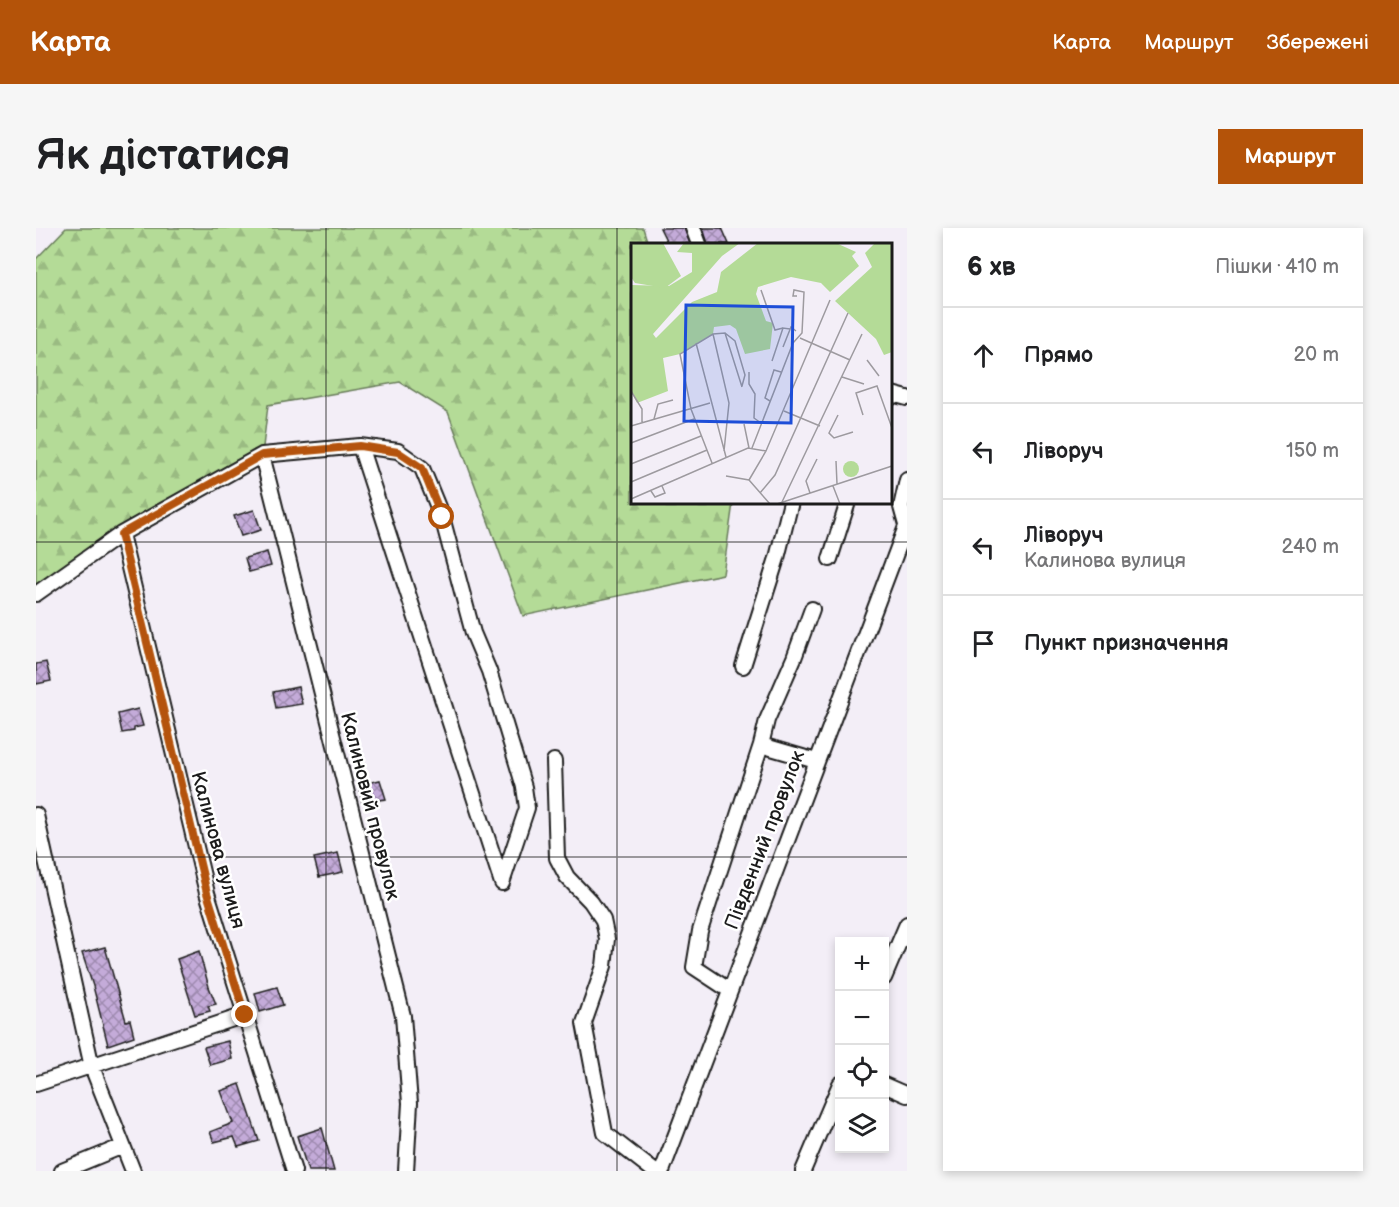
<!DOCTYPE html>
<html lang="uk">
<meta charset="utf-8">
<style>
:root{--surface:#fff;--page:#f6f6f6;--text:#202124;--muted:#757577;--line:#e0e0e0;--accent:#b45309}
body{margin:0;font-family:"Balsamiq Sans",sans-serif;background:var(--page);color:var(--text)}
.controls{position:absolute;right:18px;bottom:18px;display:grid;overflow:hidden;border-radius:0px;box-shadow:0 3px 9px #0003}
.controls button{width:54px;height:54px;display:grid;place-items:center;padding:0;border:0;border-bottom:2px solid var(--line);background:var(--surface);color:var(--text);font:30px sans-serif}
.stop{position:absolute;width:18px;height:18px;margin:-14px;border:4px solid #b45309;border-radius:50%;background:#fff}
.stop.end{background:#b45309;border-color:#fff;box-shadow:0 2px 6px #0008}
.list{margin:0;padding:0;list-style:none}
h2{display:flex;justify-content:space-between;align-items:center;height:78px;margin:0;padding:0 24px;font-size:26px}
h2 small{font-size:20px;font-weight:400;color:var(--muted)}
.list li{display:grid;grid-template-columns:39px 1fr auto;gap:18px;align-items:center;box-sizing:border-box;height:96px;padding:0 24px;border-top:2px solid var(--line)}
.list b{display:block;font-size:22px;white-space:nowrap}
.list p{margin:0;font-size:20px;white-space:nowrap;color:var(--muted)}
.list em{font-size:20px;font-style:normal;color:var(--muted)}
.icon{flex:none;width:33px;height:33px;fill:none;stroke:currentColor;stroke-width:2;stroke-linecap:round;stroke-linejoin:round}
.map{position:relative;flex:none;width:871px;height:943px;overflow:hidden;border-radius:0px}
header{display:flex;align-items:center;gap:36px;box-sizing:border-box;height:84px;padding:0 30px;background:var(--accent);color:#fff}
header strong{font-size:28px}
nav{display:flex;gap:33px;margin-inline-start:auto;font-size:21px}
.intro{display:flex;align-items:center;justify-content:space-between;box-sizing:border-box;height:144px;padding:0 36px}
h1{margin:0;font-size:42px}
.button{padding:15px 27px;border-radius:0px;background:var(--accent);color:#fff;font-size:21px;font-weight:700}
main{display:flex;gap:36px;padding:0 36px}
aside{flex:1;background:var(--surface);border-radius:0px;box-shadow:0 3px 9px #0003}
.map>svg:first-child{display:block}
.forest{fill:url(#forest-firs);stroke:#687c5a;stroke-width:1.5}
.building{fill:url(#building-cross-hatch);stroke:#1c1c1c;stroke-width:1.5}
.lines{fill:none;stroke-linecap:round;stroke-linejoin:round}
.street-casing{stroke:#1c1c1c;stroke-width:18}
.street{stroke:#fff;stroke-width:14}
.route{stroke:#b45309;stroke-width:8}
.grid{fill:none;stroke:#1c1c1c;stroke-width:1.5;stroke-opacity:0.55}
.labels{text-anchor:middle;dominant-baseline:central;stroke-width:5;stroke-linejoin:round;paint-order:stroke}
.street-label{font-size:20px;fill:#1c1c1c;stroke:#fff}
.inset-road{fill:none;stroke:#9d9a9f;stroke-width:1.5}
.view{fill:#1d4ed8;fill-opacity:0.15;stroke:#1d4ed8;stroke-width:3}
.inset-edge{fill:none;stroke:#1c1c1c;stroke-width:3}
</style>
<header>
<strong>Карта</strong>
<nav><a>Карта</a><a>Маршрут</a><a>Збережені</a></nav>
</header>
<div class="intro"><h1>Як дістатися</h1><a class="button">Маршрут</a></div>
<main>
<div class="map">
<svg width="871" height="943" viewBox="0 0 871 943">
<defs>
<pattern id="forest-firs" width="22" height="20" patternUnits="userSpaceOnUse" patternTransform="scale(1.5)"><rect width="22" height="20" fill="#b4db97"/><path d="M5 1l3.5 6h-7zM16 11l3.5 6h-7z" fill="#9abb82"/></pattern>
<pattern id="building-cross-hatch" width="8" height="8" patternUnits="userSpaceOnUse" patternTransform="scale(1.5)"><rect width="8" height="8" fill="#c4abd9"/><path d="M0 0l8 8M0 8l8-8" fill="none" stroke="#9e8aaf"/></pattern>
</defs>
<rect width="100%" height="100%" fill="#f3eef7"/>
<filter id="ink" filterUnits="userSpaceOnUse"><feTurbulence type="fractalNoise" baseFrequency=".0167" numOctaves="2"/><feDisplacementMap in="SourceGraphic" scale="12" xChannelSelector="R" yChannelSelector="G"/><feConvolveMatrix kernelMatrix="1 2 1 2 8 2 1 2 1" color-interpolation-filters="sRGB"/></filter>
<g filter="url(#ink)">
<path class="forest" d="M 30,0 L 607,0 L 612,16 L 596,16 L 596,274 L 697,275 L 687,346 L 487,388 L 412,184 L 364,154 L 232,177 L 226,227 L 85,306 L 0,366 L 0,31 Z"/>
<path class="building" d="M 624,0 L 648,0 L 654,16 L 632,16 Z
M 667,0 L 686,0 L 693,16 L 672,16 Z
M 218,282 L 225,302 L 205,308 L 198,288 Z
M 231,324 L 235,338 L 213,344 L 209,330 Z
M 10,434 L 15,453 L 0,456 L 0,436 Z
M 262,459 L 266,476 L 240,480 L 237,464 Z
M 102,481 L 107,498 L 98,500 L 98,503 L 86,505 L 82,486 Z
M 344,552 L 350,571 L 326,574 L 323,557 Z
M 302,625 L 307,644 L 283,649 L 278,630 Z
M 69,719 L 90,793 L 94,792 L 98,808 L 72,817 L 57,758 L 46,725 Z
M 163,723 L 173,759 L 180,776 L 172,778 L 174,783 L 159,787 L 141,731 Z
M 241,759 L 247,777 L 224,784 L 219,765 Z
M 192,813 L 196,831 L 174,837 L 168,819 Z
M 204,856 L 223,913 L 202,919 L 198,909 L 178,914 L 174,904 L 197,895 L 185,863 Z
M 286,900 L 298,943 L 272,943 L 261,908 Z"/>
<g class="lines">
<g class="street-casing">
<path id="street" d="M 657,0 L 663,16
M 854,170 L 856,166 L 871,170
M 324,218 L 362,223 L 386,240 L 406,289 L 437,405 L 453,443 L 488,559 L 491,580 L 466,655
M 226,227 L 367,788 L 374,875 L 370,943
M 870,297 L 865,279 L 871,252
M 85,306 L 171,665 L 258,943
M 794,331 L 812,274
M 0,366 L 85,306 L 226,227 L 324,218 L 466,655
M 707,438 L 741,330 L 755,274
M 725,517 L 731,492 L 758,430 L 776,381
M 518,533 L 521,630 L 531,649 L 555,674 L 567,692 L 571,711 L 568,738 L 548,795 L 569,905 L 618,943
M 0,587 L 56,839 L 97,943
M 848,750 L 871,696
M 693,762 L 658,739 L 664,703 L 725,517 L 780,533
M 0,856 L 209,787
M 848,857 L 871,867
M 26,943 L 87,918
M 626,943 L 871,296
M 767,943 L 804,856"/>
</g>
<use href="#street" class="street"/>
</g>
</g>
<g class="lines" filter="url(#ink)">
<path class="route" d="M 209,787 L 171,665 L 85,306 L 226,227 L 324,218 L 362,224 L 386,240 L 406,289"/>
</g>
<path class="grid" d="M 290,0 L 290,943M 581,0 L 581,943M 0,314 L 871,314M 0,629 L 871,629"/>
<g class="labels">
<g class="street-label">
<text transform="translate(334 578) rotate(76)">Калиновий провулок</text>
<text transform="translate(729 612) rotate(-69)">Південний провулок</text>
<text transform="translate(182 622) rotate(75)">Калинова вулиця</text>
</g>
</g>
<g transform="translate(595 15)">
<rect width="261" height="261" fill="#f3eef7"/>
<path d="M 53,0 L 109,0 L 91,13 L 22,91 L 25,95 L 61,59 L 86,49 L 90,29 L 127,0 L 205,0 L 225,9 L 221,13 L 228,23 L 199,49 L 190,40 L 160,34 L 127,44 L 125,51 L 135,78 L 142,80 L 139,106 L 114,111 L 105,86 L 99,82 L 83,84 L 82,91 L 49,111 L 32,115 L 37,148 L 6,160 L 0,148 L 0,42 L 38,43 L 61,29 L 61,10 L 46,9 ZM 244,0 L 261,0 L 261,109 L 253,112 L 245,96 L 204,58 L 241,24 L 234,10 Z" fill="#b4db97"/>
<path d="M 0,0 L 32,0 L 50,33 L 34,45 L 4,40 L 0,34 Z" fill="#b4db97"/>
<path d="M212 226a8 8 0 1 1 16 0a8 8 0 1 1-16 0Z" fill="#b4db97"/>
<path class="inset-road" d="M 130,47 L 144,87 L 152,85M 94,90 L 104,98 L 114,132 L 111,143M 82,91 L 98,160 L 93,208M 169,95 L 219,117M 65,100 L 95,214M 152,104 L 160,84 L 165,88M 236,117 L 248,133M 141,118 L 152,85 L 159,86M 118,129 L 118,141 L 124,151 L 123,175 L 130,180M 211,134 L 233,141M 0,148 L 11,166 L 11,179M 139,158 L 134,155 L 143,127 L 150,129M 153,168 L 189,183M 207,172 L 198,190 L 203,195 L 222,189M 232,172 L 225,150 L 246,143 L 261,185M 23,176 L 27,161 L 42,157M 113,181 L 118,205M 0,183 L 79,160M 0,200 L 63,176M 121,205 L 162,100 L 171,90 L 173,49 L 163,47 L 162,53 L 166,53M 205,218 L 206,241M 81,220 L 60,166 L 49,111 L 82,91 L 94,90 L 111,144M 0,221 L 70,193M 95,233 L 118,237 L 139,261M 118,237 L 135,208 L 199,57M 0,239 L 76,207M 202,243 L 209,261M 20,248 L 24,254 L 34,250 L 31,243M 129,250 L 144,232 L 217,70M 179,250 L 175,238 L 186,216M 0,256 L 117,205 L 135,208M 151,259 L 231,91M 146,261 L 261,223"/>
<path class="view" d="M 55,62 L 162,64 L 160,180 L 53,178 Z"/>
<rect width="261" height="261" class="inset-edge"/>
</g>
</svg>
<div class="controls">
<button>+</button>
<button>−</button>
<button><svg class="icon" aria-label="locate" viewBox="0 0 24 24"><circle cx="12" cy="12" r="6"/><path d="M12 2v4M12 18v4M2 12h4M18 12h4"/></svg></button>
<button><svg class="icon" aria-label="layers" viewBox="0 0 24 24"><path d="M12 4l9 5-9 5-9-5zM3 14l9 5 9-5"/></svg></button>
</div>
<div class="stop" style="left:406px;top:289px"></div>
<div class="stop end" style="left:209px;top:787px"></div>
</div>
<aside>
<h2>6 хв<small>Пішки · 410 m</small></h2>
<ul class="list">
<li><svg class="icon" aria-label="ahead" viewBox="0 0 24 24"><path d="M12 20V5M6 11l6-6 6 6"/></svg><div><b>Прямо</b></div><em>20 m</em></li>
<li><svg class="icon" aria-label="left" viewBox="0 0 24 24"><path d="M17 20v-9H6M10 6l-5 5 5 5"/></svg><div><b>Ліворуч</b></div><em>150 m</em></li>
<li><svg class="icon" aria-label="left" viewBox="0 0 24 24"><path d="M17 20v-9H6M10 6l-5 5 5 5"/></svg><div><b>Ліворуч</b><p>Калинова вулиця</p></div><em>240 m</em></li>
<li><svg class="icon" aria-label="arrive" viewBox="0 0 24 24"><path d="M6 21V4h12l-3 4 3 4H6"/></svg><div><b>Пункт призначення</b></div></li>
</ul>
</aside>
</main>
